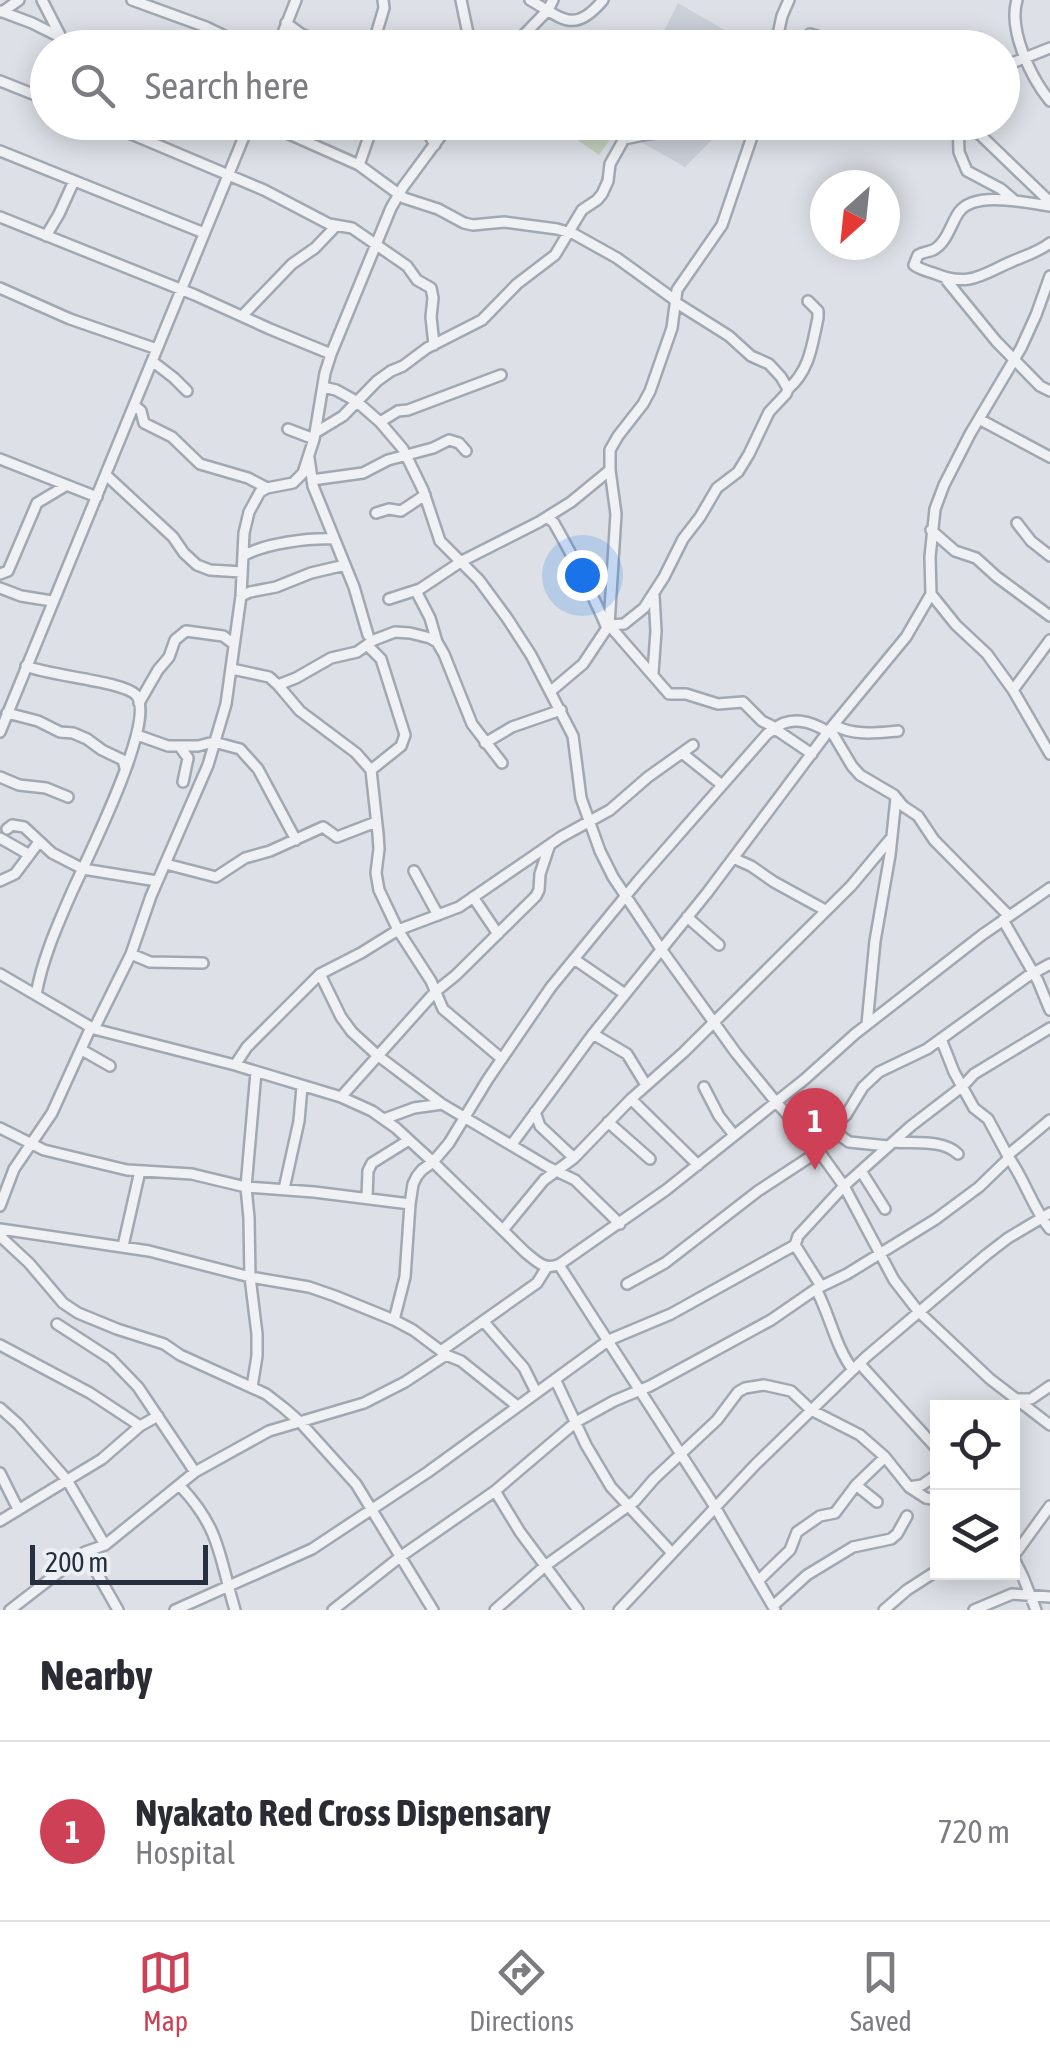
<!DOCTYPE html>
<style>
:root{--surface:#fff;--page:#f7f7f7;--text:#2b2b33;--muted:#7c7c81;--line:#e1e1e2;--accent:#cd4056}
body{margin:0;font-family:"Asap Condensed",sans-serif;background:var(--page);color:var(--text)}
.controls{position:absolute;right:30px;bottom:30px;display:grid;overflow:hidden;border-radius:0px;box-shadow:0 5px 25px #0003}
.controls button{width:90px;height:90px;display:grid;place-items:center;padding:0;border:0;border-bottom:2px solid var(--line);background:var(--surface);color:var(--text);font:50px sans-serif}
.compass{position:absolute;left:810px;top:170px;width:90px;height:90px;border-radius:50%;background:var(--surface);box-shadow:0 5px 25px #0003;rotate:207deg}
.scale{position:absolute;left:30px;bottom:25px;width:178px;box-sizing:border-box;padding-left:10px;border:5px solid #262f3d;border-top:0;font-size:28px;line-height:35px;white-space:nowrap;color:#262f3d;-webkit-text-stroke:8px #eceff4;paint-order:stroke}
.you{position:absolute;left:582px;top:575px;width:35px;height:35px;margin:-25px;border:8px solid #fff;border-radius:50%;background:#1a73e8;box-shadow:0 0 0 15px #1a73e833}
.badge{display:grid;place-items:center;width:65px;height:65px;border-radius:50%;background:var(--accent);color:#fff;font-size:32px;font-weight:700}
.pin{position:absolute;translate:-50% -82px;filter:drop-shadow(0 2px 5px #0008)}
.pin::after{content:'';position:absolute;top:52px;width:35px;height:30px;background:inherit;clip-path:polygon(0 0,100% 0,50% 100%)}
.list{margin:0;padding:0;list-style:none}
h2{display:flex;justify-content:space-between;align-items:center;height:130px;margin:0;padding:0 40px;font-size:42px}
h2 small{font-size:32px;font-weight:400;color:var(--muted)}
.list li{display:grid;grid-template-columns:65px 1fr auto;gap:30px;align-items:center;box-sizing:border-box;height:180px;padding:0 40px;border-top:2px solid var(--line)}
.list b{display:block;font-size:38px;white-space:nowrap}
.list p{margin:0;font-size:32px;white-space:nowrap;color:var(--muted)}
.list em{font-size:32px;font-style:normal;color:var(--muted)}
.icon{flex:none;width:55px;height:55px;fill:none;stroke:currentColor;stroke-width:2;stroke-linecap:round;stroke-linejoin:round}
.map{position:relative;flex:none;width:1050px;height:1610px;overflow:hidden}
.search{position:absolute;background:var(--surface);box-shadow:0 5px 25px #0003;left:30px;right:30px;top:30px;height:110px;display:flex;align-items:center;gap:25px;box-sizing:border-box;padding:0 35px;border-radius:55px;color:var(--muted);font-size:38px}
.sheet{height:310px;background:var(--surface)}
nav{display:flex;justify-content:space-around;align-items:center;box-sizing:border-box;height:140px;border-top:2px solid var(--line);background:var(--surface);font-size:28px;color:var(--muted)}
nav a{display:grid;justify-items:center;gap:5px}
nav .on{color:var(--accent)}
.map>svg:first-child{display:block}
.built{fill:#cbd0d9}
.green{fill:#c3d1be}
.lines{fill:none;stroke-linecap:round;stroke-linejoin:round}
.minor-casing{stroke:#a2a8b1;stroke-width:14}
.minor{stroke:#eff1f5;stroke-width:9}
</style>
<div class="map">
<svg width="1050" height="1610" viewBox="0 0 1050 1610">
<rect width="100%" height="100%" fill="#dde1e7"/>
<path class="built" d="M 678,3 L 754,47 L 656,47 Z
M 632,123 L 729,123 L 685,167 L 625,133 Z"/>
<path class="green" d="M 553,123 L 622,123 L 599,155 Z"/>
<g class="lines">
<g class="minor-casing">
<path id="minor" d="M 42,0 L 60,35
M 132,0 L 206,27 L 250,48
M 461,0 L 471,48
M 530,0 C 562,18 574,35 603,0
M 1017,0 C 1008,30 1031,78 1050,101
M 0,11 L 32,23 L 82,48
M 2,12 L 19,0
M 286,23 L 301,34 L 336,48
M 810,34 L 858,48
M 277,48 L 296,0
M 372,48 L 384,8 L 383,0
M 420,48 L 468,38
M 511,48 L 548,10 L 553,0
M 775,48 L 782,16 L 789,0
M 1002,67 L 1050,48
M 0,81 L 48,100
M 103,122 L 264,190 L 329,224 L 352,228 L 407,266 L 417,280 L 431,288 L 433,298 L 431,317 L 434,345
M 262,122 L 359,165 L 404,198 L 438,209 L 464,223 L 473,225 L 504,222 L 557,229 L 574,234 L 617,258 L 675,300
M 422,122 L 435,145
M 958,122 L 959,152 L 967,171 L 1001,189 L 1015,201
M 967,122 L 1050,202
M 0,151 L 204,233
M 359,165 L 374,122
M 1050,206 C 1027,203 975,190 959,212 C 951,223 947,243 933,250 C 928,252 923,252 918,255 L 914,265 C 921,270 928,271 936,274 C 970,288 984,273 1013,261 C 1027,255 1038,252 1050,243
M 0,217 L 195,295 L 270,329 L 331,354
M 46,236 L 59,214 L 74,181
M 1050,276 L 1036,315 L 1021,348 L 970,434 L 944,485 L 935,509 L 930,557 L 931,594 L 956,625 L 987,654 L 1013,690 L 1050,754
M 947,281 L 996,341 L 1040,386 L 1050,391
M 0,288 L 70,319 L 157,349
M 243,315 L 292,264 L 315,248 L 336,226
M 152,361 L 174,378 L 187,391
M 323,387 L 336,390 L 356,401 L 380,422 L 403,449 L 423,490 L 440,541 L 479,580 L 507,618 L 531,655 L 573,736 L 581,798 L 600,851 L 613,877 L 661,949 L 736,1053 L 776,1102 L 813,1143 L 844,1186 L 894,1280 L 918,1311 L 990,1379 L 1050,1425
M 788,389 C 810,370 812,345 818,318 L 818,311 L 808,301
M 135,406 L 141,411 L 144,423 L 172,437 L 200,464 L 248,478 L 267,488
M 979,419 L 1050,457
M 380,422 L 398,411 L 408,410 L 501,375
M 288,429 L 314,439
M 315,433 L 343,416 L 377,381 L 391,371 L 403,366 L 427,348 L 482,320 L 517,284 L 555,255 L 582,210 L 597,200 L 602,194 L 608,181 L 610,164 L 624,139 L 649,134 L 729,124
M 309,458 L 313,486 L 354,587 L 368,635
M 0,459 L 97,497
M 106,475 L 173,537 L 184,553 L 197,565 L 210,570 L 242,572
M 312,480 L 363,473 L 388,460 L 433,448 L 449,440 L 459,443 L 466,451
M 376,513 L 389,509 L 401,511 L 425,495
M 547,517 L 554,523 C 573,557 592,592 607,628
M 1017,523 L 1031,541 L 1050,556
M 931,530 L 955,551 L 976,558 L 997,577 L 1050,616
M 243,556 C 265,543 309,538 334,539
M 0,574 L 8,571 L 37,503 L 67,485
M 0,588 L 21,596 L 52,601
M 416,591 L 430,618 L 437,642
M 241,596 L 250,592 L 276,587 L 311,573 L 345,565
M 389,599 L 420,589 L 462,561 L 539,522 L 571,502 L 610,470
M 609,625 L 624,624 L 644,608 L 664,577 L 683,539 L 700,517 L 717,488 L 738,472 L 749,454 L 769,412 L 786,394 L 788,389 L 781,377 L 769,364 L 751,356 L 729,336 L 675,302
M 609,625 L 669,694 L 686,694 L 718,704 L 743,702 L 762,721 L 774,727
M 367,645 L 381,659 L 405,735 L 401,746 L 371,770
M 26,666 C 50,676 123,681 136,695 C 158,720 84,864 71,894 C 57,926 42,960 36,995
M 232,669 L 269,677 L 278,685 L 300,711 L 356,753 L 371,770 L 378,834 L 379,849 L 376,873 L 379,890 L 398,930 L 431,981 L 443,1009 L 502,1059
M 653,673 L 656,631 L 654,596
M 278,685 L 296,678 L 331,658 L 357,652 L 374,640 L 395,632 L 410,633 L 430,638 L 437,642 L 444,654 L 472,724 L 502,763
M 1013,690 L 1050,640
M 551,691 L 583,664 L 609,625 L 616,514 L 610,470 L 610,450 L 618,436 L 643,404 L 650,391 L 672,328 L 677,290 L 722,225 L 757,122
M 139,703 L 158,670 L 169,657 L 175,640 L 186,631 L 223,636 L 234,644
M 7,713 L 38,721 L 60,732 L 73,733 L 87,739 L 102,750 L 123,760 L 125,768
M 834,725 C 853,736 876,733 898,731
M 830,729 L 852,766 L 860,775 L 894,795 L 903,806 L 918,816 L 934,840 L 1009,916
M 773,730 C 789,715 811,721 828,732
M 0,732 L 250,122
M 137,735 L 168,746 L 198,746 L 214,742 L 240,749 L 258,769 L 296,840
M 485,743 L 512,727 L 561,710
M 180,747 L 188,758 L 183,782
M 682,753 L 722,785
M 0,777 L 19,785 L 46,788 L 68,797
M 7,829 L 12,825 L 24,827 L 52,853 L 83,869 L 157,881
M 0,838 L 28,854
M 733,858 L 751,866 L 774,882 L 825,910
M 166,864 L 216,877 L 245,858 L 270,851 L 323,827 L 337,837 L 376,822
M 414,871 L 438,915
M 0,881 L 15,874 L 39,842
M 473,897 L 498,934
M 687,917 L 719,945
M 1003,920 L 1038,981 L 1050,1010
M 131,954 L 150,962 L 203,963
M 574,959 L 625,994
M 0,974 L 94,1029 L 235,1065 L 341,1097 L 372,1111 L 396,1128 L 433,1162 L 525,1252 C 537,1262 545,1271 560,1264 L 666,1190 L 805,1079 L 855,1034 L 982,935 L 1050,888
M 320,974 L 341,1017 L 352,1032 L 377,1055 L 442,1104 L 548,1167 L 575,1180 L 620,1224
M 867,1024 L 875,941 L 890,855 L 896,798
M 94,1029 L 131,954 L 151,896 L 208,765 L 226,704 L 241,596 L 244,533 L 249,512 L 260,492 L 267,488 L 293,483 L 303,473 L 314,439 L 325,373 L 331,354 L 391,208 L 403,187 L 451,122
M 593,1034 L 627,1054 L 646,1085
M 82,1050 L 110,1066
M 235,1065 L 247,1047 L 320,974 L 361,953 L 398,930 L 459,907 L 561,837 L 610,810 L 648,777 L 693,745
M 704,1087 L 719,1116 L 734,1135
M 341,1097 L 435,992 L 456,975 L 536,896 L 539,890 L 540,874 L 549,847
M 631,1099 L 698,1165
M 535,1112 L 540,1126 L 574,1158
M 384,1119 L 414,1108 L 442,1104
M 608,1122 L 650,1159
M 0,1128 L 44,1150 L 127,1170 L 192,1174 L 246,1187 L 314,1192 L 410,1204
M 831,1129 L 849,1142 L 888,1146
M 894,1142 C 915,1144 942,1139 958,1154
M 813,1143 L 846,1115 L 863,1087 L 879,1072 L 927,1049 L 1028,976 L 1050,964
M 512,1144 L 593,1034 L 707,893 L 830,729 L 906,637 L 931,594
M 1008,1155 L 1050,1120
M 1009,1158 C 1025,1180 1033,1209 1050,1229
M 861,1171 L 885,1209
M 284,1189 L 299,1121 L 302,1086
M 367,1197 L 368,1171 L 372,1163 L 409,1140
M 0,1206 L 14,1169 L 52,1113 L 91,1027
M 0,1229 L 149,1251 L 250,1277 L 309,1287 L 335,1296 L 394,1320 L 413,1330 L 441,1351
M 503,1230 L 544,1180 L 574,1158 L 631,1099 L 684,1052 L 851,886 L 892,837
M 0,1236 L 29,1263 L 63,1303 L 78,1313 L 117,1329 L 164,1344 L 180,1355 L 266,1394 L 284,1408 L 300,1422 L 356,1484 L 433,1610
M 123,1246 L 140,1171
M 559,1265 L 715,1507 L 775,1610
M 627,1284 L 665,1263 L 758,1191 L 819,1151
M 821,1286 L 795,1245 L 798,1236 L 844,1186 L 911,1126 L 963,1086 L 974,1074 L 1050,1028
M 816,1289 C 830,1315 835,1346 853,1370
M 394,1320 L 405,1277 L 410,1204 L 413,1184 L 417,1176 L 422,1170 L 433,1162 L 449,1143 L 488,1079 L 551,987 L 638,881 L 767,734 L 773,730 L 778,731 L 812,754
M 484,1322 L 524,1368 L 536,1392
M 57,1324 L 111,1359 L 138,1387 L 195,1472
M 0,1345 L 90,1393 L 140,1426
M 446,1355 L 461,1361 L 516,1405
M 860,1364 L 938,1450
M 555,1379 L 586,1445 L 611,1487 L 672,1553
M 252,1387 L 257,1356 L 257,1334 L 250,1277 L 249,1218 L 246,1187 L 256,1072
M 1017,1399 L 1031,1399 L 1050,1386
M 0,1408 L 18,1424 L 67,1480 L 105,1545
M 0,1473 L 18,1509
M 856,1485 L 877,1502
M 180,1486 C 221,1529 219,1557 235,1610
M 909,1487 L 926,1498 L 938,1500
M 495,1491 L 520,1532 L 578,1610
M 0,1521 L 102,1459 L 140,1426 L 158,1416
M 85,1552 L 118,1610
M 758,1581 L 790,1550 L 797,1532 L 820,1516 L 835,1513 L 856,1485 L 885,1457
M 773,1606 L 807,1575 L 853,1547 L 891,1539 L 897,1534 L 907,1516
M 10,1610 L 85,1552 L 105,1545 L 195,1472 L 269,1431 L 364,1403 L 405,1382 L 446,1355 L 441,1351 L 537,1283 L 547,1267
M 175,1610 L 312,1549 L 428,1472 L 609,1340 L 671,1314 L 795,1245
M 333,1610 L 400,1557 L 495,1491 L 576,1422 L 614,1401 L 650,1386 L 771,1320 L 816,1289 L 847,1274 L 936,1219 L 979,1187 L 1009,1158 L 988,1119 L 974,1108 L 954,1072 L 941,1039
M 495,1610 L 545,1566 L 635,1501 L 654,1479 L 717,1420 L 738,1392 L 745,1388 L 764,1385 L 791,1391 L 811,1410 L 860,1435 L 885,1457 L 909,1487 L 922,1485 L 938,1474
M 619,1610 L 755,1465 L 866,1357 L 986,1255 L 1008,1238 L 1050,1213
M 884,1610 L 907,1590 L 938,1570
M 974,1610 L 1012,1594 L 1050,1597
M 1036,1610 L 1023,1577 L 1013,1557 L 1050,1506"/>
</g>
<use href="#minor" class="minor"/>
</g>
</svg>
<div class="controls">
<button><svg class="icon" aria-label="locate" viewBox="0 0 24 24"><circle cx="12" cy="12" r="6"/><path d="M12 2v4M12 18v4M2 12h4M18 12h4"/></svg></button>
<button><svg class="icon" aria-label="layers" viewBox="0 0 24 24"><path d="M12 4l9 5-9 5-9-5zM3 14l9 5 9-5"/></svg></button>
</div>
<svg class="compass" viewBox="-18 -18 36 36"><path d="M0-13l5 13h-10z" fill="#e53935"/><path d="M0 13l5-13h-10z" fill="#7c7c81"/></svg>
<div class="scale">200 m</div>
<div class="you"></div>
<div class="pin badge" style="left:815px;top:1170px">1</div>
<div class="search"><svg class="icon" aria-label="search" viewBox="0 0 24 24"><circle cx="10" cy="10" r="6"/><path d="M15 15l6 6"/></svg>Search here</div>
</div>
<section class="sheet">
<h2>Nearby<small></small></h2>
<ul class="list">
<li><span class="badge">1</span><div><b>Nyakato Red Cross Dispensary</b><p>Hospital</p></div><em>720 m</em></li>
</ul>
</section>
<nav>
<a class="on"><svg class="icon" aria-label="map" viewBox="0 0 24 24"><path d="M3 6l6-2 6 2 6-2v14l-6 2-6-2-6 2zM9 4v14M15 6v14"/></svg>Map</a>
<a><svg class="icon" aria-label="directions" viewBox="0 0 24 24"><path d="M12 3l9 9-9 9-9-9zM9 14v-3h6M13 9l2 2-2 2"/></svg>Directions</a>
<a><svg class="icon" aria-label="saved" viewBox="0 0 24 24"><path d="M7 4h10v16l-5-4-5 4z"/></svg>Saved</a>
</nav>
